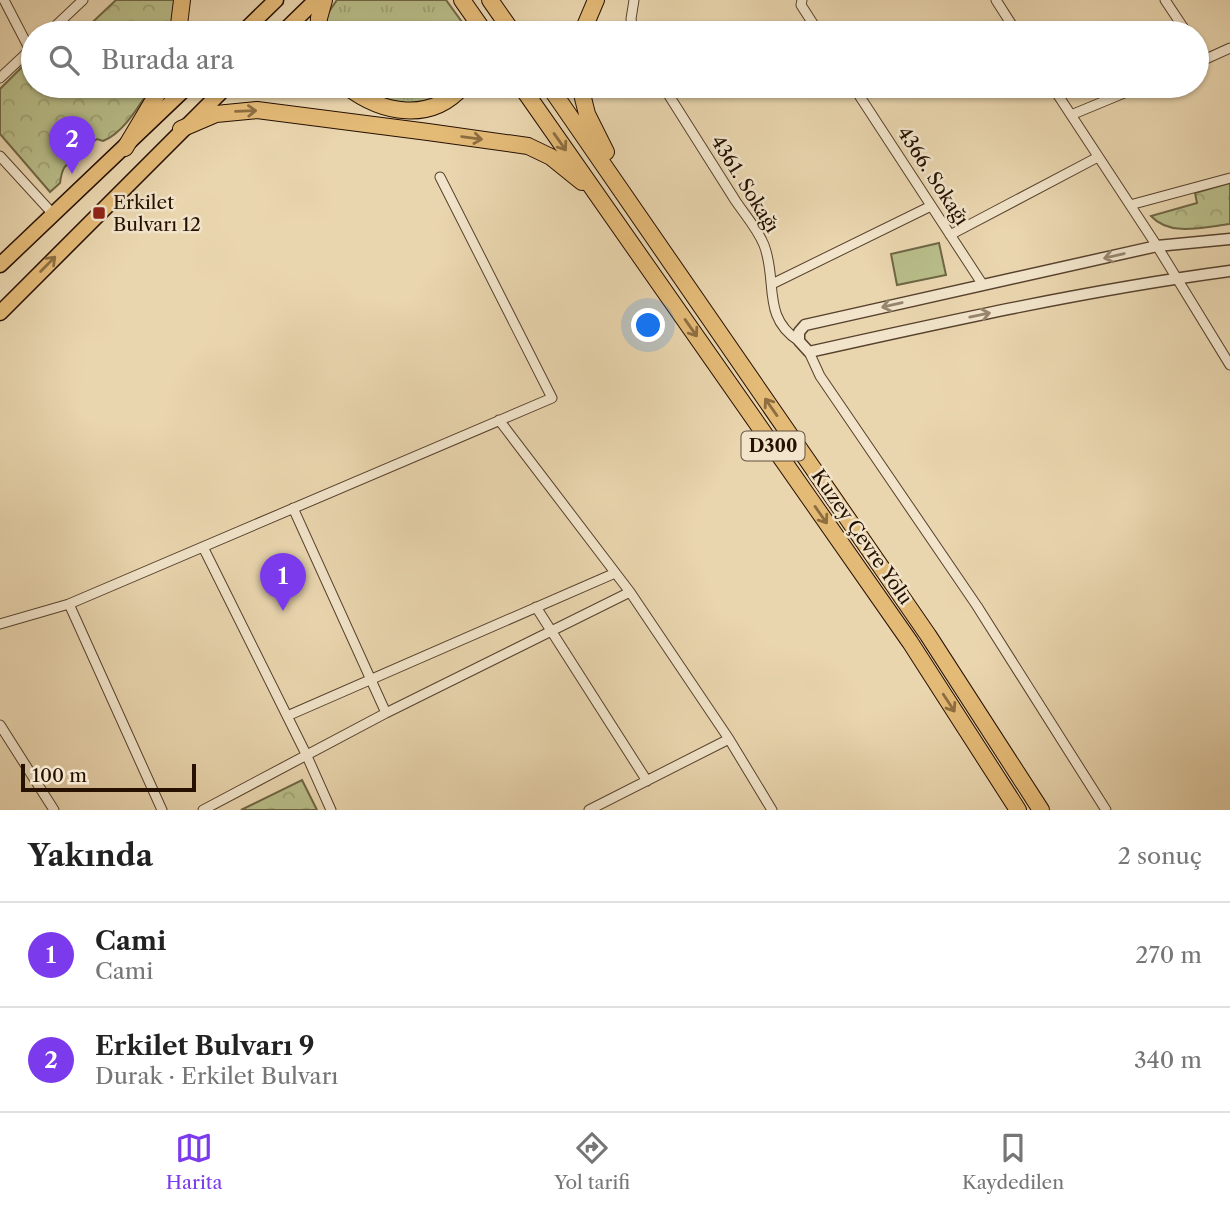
<!DOCTYPE html>
<html lang="tr">
<meta charset="utf-8">
<style>
:root{--surface:#fff;--page:#f6f6f6;--text:#222;--muted:#767676;--line:#e0e0e0;--accent:#7c3aed}
body{margin:0;font-family:"Libre Caslon Text",serif;background:var(--page);color:var(--text)}
.scale{position:absolute;left:21px;bottom:18px;width:175px;box-sizing:border-box;padding-left:7px;border:4px solid #261000;border-top:0;font-size:19px;line-height:24px;white-space:nowrap;color:#261000;-webkit-text-stroke:5px #f1e4ca;paint-order:stroke}
.you{position:absolute;left:649px;top:326px;width:24px;height:24px;margin:-18px;border:5px solid #fff;border-radius:50%;background:#1a73e8;box-shadow:0 0 0 10px #1a73e833}
.badge{display:grid;place-items:center;width:46px;height:46px;border-radius:50%;background:var(--accent);color:#fff;font-size:23px;font-weight:700}
.pin{position:absolute;translate:-50% -58px;filter:drop-shadow(0 2px 4px #0008)}
.pin::after{content:'';position:absolute;top:37px;width:24px;height:21px;background:inherit;clip-path:polygon(0 0,100% 0,50% 100%)}
.list{margin:0;padding:0;list-style:none}
h2{display:flex;justify-content:space-between;align-items:center;height:91px;margin:0;padding:0 28px;font-size:30px}
h2 small{font-size:23px;font-weight:400;color:var(--muted)}
.list li{display:grid;grid-template-columns:46px 1fr auto;gap:21px;align-items:center;box-sizing:border-box;height:105px;padding:0 28px;border-top:2px solid var(--line)}
.list b{display:block;font-size:26px;white-space:nowrap}
.list p{margin:0;font-size:23px;white-space:nowrap;color:var(--muted)}
.list em{font-size:23px;font-style:normal;color:var(--muted)}
.icon{flex:none;width:38px;height:38px;fill:none;stroke:currentColor;stroke-width:2;stroke-linecap:round;stroke-linejoin:round}
.map{position:relative;flex:none;width:1230px;height:810px;overflow:hidden}
.search{position:absolute;background:var(--surface);box-shadow:0 2px 5px #0004;left:21px;right:21px;top:21px;height:77px;display:flex;align-items:center;gap:18px;box-sizing:border-box;padding:0 24px;border-radius:38px;color:var(--muted);font-size:26px}
.sheet{height:301px;background:var(--surface)}
nav{display:flex;justify-content:space-around;align-items:center;box-sizing:border-box;height:98px;border-top:2px solid var(--line);background:var(--surface);font-size:19px;color:var(--muted)}
nav a{display:grid;justify-items:center;gap:4px}
nav .on{color:var(--accent)}
.map>svg:first-child{display:block}
.grass{fill:url(#grass-tufts);stroke:#6f6644;stroke-width:2}
.park{fill:url(#park-crowns);stroke:#6f6644;stroke-width:2}
.pitch{fill:#b8bd89;stroke:#6f6644;stroke-width:2}
.lines{fill:none;stroke-linecap:round;stroke-linejoin:round}
.minor-casing{stroke:#57412c;stroke-width:11}
.tertiary-casing{stroke:#57412c;stroke-width:13}
.primary-casing{stroke:#261000;stroke-width:17}
.trunk-casing{stroke:#261000;stroke-width:18}
.minor{stroke:#f1e4ca;stroke-width:9}
.tertiary{stroke:#f1e4ca;stroke-width:10}
.primary{stroke:#e4ba77;stroke-width:14}
.trunk{stroke:#e4ba77;stroke-width:16}
.oneway{stroke:#8e6e41}
.oneway2{stroke:#96856f}
.poi-dot{fill:#8f2418;stroke:#f1e4ca;stroke-width:2.5}
.labels{text-anchor:middle;dominant-baseline:central;stroke-width:5;stroke-linejoin:round;paint-order:stroke}
.shield{fill:#f1e4ca;stroke:#63503d;stroke-width:2}
.shield-label{font-size:18px;font-weight:bold;fill:#261000}
.street-label{font-size:19px;fill:#261000;stroke:#f1e4ca}
.poi-label{font-size:19px;fill:#261000;stroke:#f1e4ca;text-anchor:start}
</style>
<div class="map">
<svg width="1230" height="810" viewBox="0 0 1230 810">
<defs>
<pattern id="grass-tufts" width="24" height="20" patternUnits="userSpaceOnUse" patternTransform="scale(1.75)"><rect width="24" height="20" fill="#b8bd89"/><path d="M3 7l-1-3M5 7V3M7 7l1-3M15 17l-1-3M17 17v-4M19 17l1-3" fill="none" stroke="#9ea174"/></pattern>
<pattern id="park-crowns" width="20" height="18" patternUnits="userSpaceOnUse" patternTransform="scale(1.75)"><rect width="20" height="18" fill="#b8bd89"/><path d="M2 6a3 3 0 1 1 6 0M12 15a3 3 0 1 1 6 0" fill="none" stroke="#9ea174"/></pattern>
</defs>
<rect width="100%" height="100%" fill="#e9d5ae"/>
<filter id="stains"><feTurbulence type="fractalNoise" baseFrequency=".00286" numOctaves="4"/><feColorMatrix values="0 0 0 0 .2 0 0 0 0 .09 0 0 0 0 .02 0 0 0 .5 -.17"/></filter>
<radialGradient id="worn" r=".72"><stop offset=".6" stop-color="#630" stop-opacity="0"/><stop offset="1" stop-color="#630" stop-opacity=".3"/></radialGradient>
<path class="grass" d="M 337,0 L 446,0 L 462,22 L 467,33 L 324,33 L 328,13 Z
M 356,86 L 455,86 C 450,90 443,96 437,99 C 410,112 381,98 356,86 Z"/>
<path class="park" d="M 116,0 L 176,0 L 172,33 L 81,33 Z
M 33,56 L 33,86 L 152,86 C 140,104 124,133 103,141 L 97,139 L 85,148 L 83,156 C 67,166 63,161 60,183 L 50,192 L 0,134 L 0,89 Z
M 1230,183 L 1230,224 C 1204,227 1170,237 1151,216 L 1197,203 L 1195,193 Z
M 302,780 L 317,810 L 241,810 Z"/>
<path class="pitch" d="M 939,243 L 946,275 L 897,285 L 891,254 Z"/>
<g class="lines">
<g class="minor-casing">
<path id="minor" d="M 4,0 L 30,50
M 802,0 L 801,5 L 819,33
M 996,0 L 1017,33
M 1165,0 L 1187,33
M 48,33 L 83,0
M 633,33 L 631,19 L 634,0
M 1197,48 L 1204,60
M 1197,63 L 1230,48
M 0,78 L 32,48
M 663,86 C 687,124 711,162 735,200 C 745,215 757,228 764,245 C 778,281 761,317 799,341
M 853,86 L 983,285
M 1052,86 L 1157,246 L 1230,365
M 1071,115 L 1141,86
M 0,156 L 53,214
M 1130,205 L 1230,178
M 950,235 L 1098,157
M 772,284 L 931,206
M 809,352 L 820,376 L 977,606 L 1106,810
M 499,420 L 630,592 L 729,739 L 772,810
M 293,508 L 386,713
M 203,547 L 306,754 L 331,810
M 69,604 L 162,810
M 536,607 L 647,781
M 0,624 L 69,604 L 552,398 L 440,177
M 287,716 L 615,573
M 0,725 L 54,810
M 203,810 L 386,713 L 630,592
M 589,810 L 729,739"/>
</g>
<g class="tertiary-casing">
<path id="tertiary" d="M 1230,239 L 1157,246 L 805,325 L 799,332 L 799,341 L 809,352 C 948,321 1088,290 1230,271"/>
</g>
<g class="primary-casing">
<path id="primary" d="M 242,33 L 276,0
M 282,33 L 316,0
M 0,265 L 188,86
M 0,313 L 227,86"/>
</g>
<g class="trunk-casing">
<path id="trunk" d="M 462,0 L 485,33
M 490,0 L 513,33
M 178,33 L 182,0
M 318,33 L 319,18 L 324,0
M 582,33 L 596,0
M 346,86 C 382,114 431,123 463,86
M 521,86 L 910,642 L 1018,810
M 549,86 L 928,635 L 1041,810
M 580,86 L 587,114 L 606,152
M 181,129 L 216,114 L 257,110 L 428,132 L 528,146 L 551,157 L 582,182
M 125,148 L 162,86"/>
</g>
<use href="#minor" class="minor"/>
<use href="#tertiary" class="tertiary"/>
<use href="#primary" class="primary"/>
<use href="#trunk" class="trunk"/>
</g>
<defs><path id="oneway-shaft" d="M-6 0H5M1.5-3L5.5 0L1.5 3" fill="none" stroke-width="1.6" stroke-linecap="round" stroke-linejoin="round" transform="scale(1.75)"/></defs>
<g class="oneway">
<use href="#oneway-shaft" transform="translate(246 111) rotate(-2)"/>
<use href="#oneway-shaft" transform="translate(472 138) rotate(8)"/>
<use href="#oneway-shaft" transform="translate(560 142) rotate(55)"/>
<use href="#oneway-shaft" transform="translate(48 264) rotate(-45)"/>
<use href="#oneway-shaft" transform="translate(691 328) rotate(55)"/>
<use href="#oneway-shaft" transform="translate(771 407) rotate(-125)"/>
<use href="#oneway-shaft" transform="translate(821 515) rotate(55)"/>
<use href="#oneway-shaft" transform="translate(949 703) rotate(57)"/>
</g>
<g class="oneway2">
<use href="#oneway-shaft" transform="translate(1114 256) rotate(167)"/>
<use href="#oneway-shaft" transform="translate(892 305) rotate(167)"/>
<use href="#oneway-shaft" transform="translate(980 315) rotate(-12)"/>
</g>
<rect class="poi-dot" x="92" y="206" width="14" height="14" rx="3.5"/>
<g class="labels">
<rect class="shield" x="741.5" y="431.5" width="63" height="29" rx="5"/>
<g class="shield-label">
<text x="773" y="446">D300</text>
</g>
<g class="street-label">
<text transform="translate(933 176) rotate(57)">4366. Sokağı</text>
<text transform="translate(745 184) rotate(58)">4361. Sokağı</text>
<text transform="translate(862 537) rotate(55)">Kuzey Çevre Yolu</text>
</g>
<g class="poi-label">
<text x="113" y="202">Erkilet<tspan x="113" dy="22">Bulvarı 12</tspan></text>
</g>
</g>
<rect width="100%" height="100%" filter="url(#stains)"/>
<rect width="100%" height="100%" fill="url(#worn)"/>
</svg>
<div class="scale">100 m</div>
<div class="you"></div>
<div class="pin badge" style="left:283px;top:611px">1</div>
<div class="pin badge" style="left:72px;top:174px">2</div>
<div class="search"><svg class="icon" aria-label="search" viewBox="0 0 24 24"><circle cx="10" cy="10" r="6"/><path d="M15 15l6 6"/></svg>Burada ara</div>
</div>
<section class="sheet">
<h2>Yakında<small>2 sonuç</small></h2>
<ul class="list">
<li><span class="badge">1</span><div><b>Cami</b><p>Cami</p></div><em>270 m</em></li>
<li><span class="badge">2</span><div><b>Erkilet Bulvarı 9</b><p>Durak · Erkilet Bulvarı</p></div><em>340 m</em></li>
</ul>
</section>
<nav>
<a class="on"><svg class="icon" aria-label="map" viewBox="0 0 24 24"><path d="M3 6l6-2 6 2 6-2v14l-6 2-6-2-6 2zM9 4v14M15 6v14"/></svg>Harita</a>
<a><svg class="icon" aria-label="directions" viewBox="0 0 24 24"><path d="M12 3l9 9-9 9-9-9zM9 14v-3h6M13 9l2 2-2 2"/></svg>Yol tarifi</a>
<a><svg class="icon" aria-label="saved" viewBox="0 0 24 24"><path d="M7 4h10v16l-5-4-5 4z"/></svg>Kaydedilen</a>
</nav>
